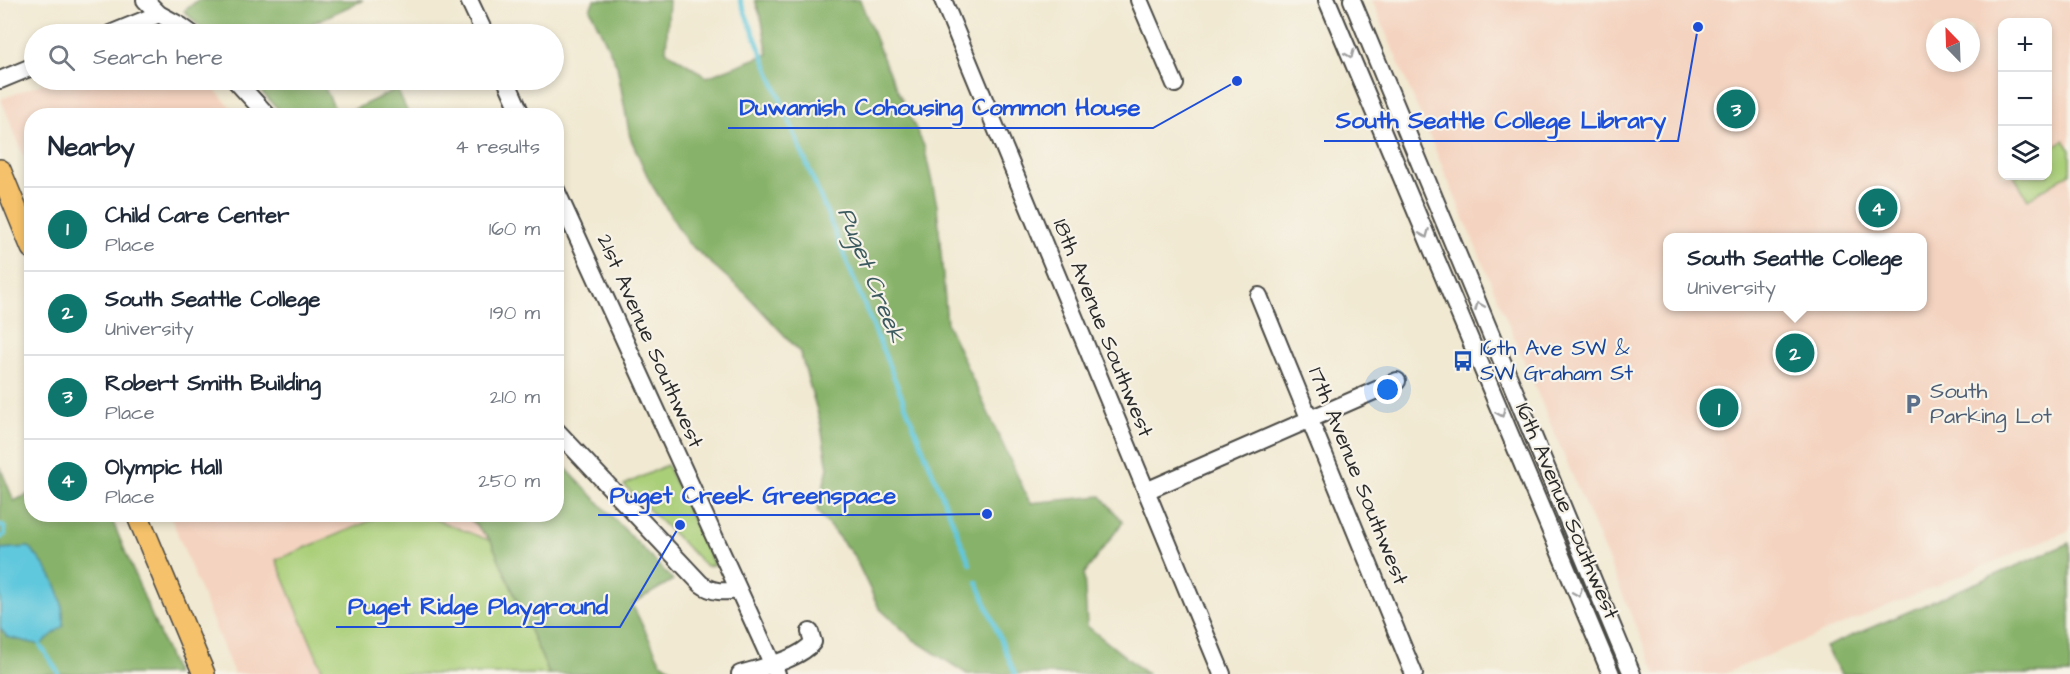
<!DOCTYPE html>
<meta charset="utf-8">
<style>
:root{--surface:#fff;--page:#f6f6f7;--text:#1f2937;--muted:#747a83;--line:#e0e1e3;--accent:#0f766e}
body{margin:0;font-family:"Architects Daughter",sans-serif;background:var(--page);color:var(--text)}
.controls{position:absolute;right:18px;top:18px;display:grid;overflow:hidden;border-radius:12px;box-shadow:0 3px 9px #0003}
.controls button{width:54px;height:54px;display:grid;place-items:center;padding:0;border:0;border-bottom:2px solid var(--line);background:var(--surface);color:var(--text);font:30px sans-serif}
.compass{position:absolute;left:1926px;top:18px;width:54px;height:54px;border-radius:50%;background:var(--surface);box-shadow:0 3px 9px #0003;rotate:337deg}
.you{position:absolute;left:1388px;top:390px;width:21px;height:21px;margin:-15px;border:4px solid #fff;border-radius:50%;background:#1a73e8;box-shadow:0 0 0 9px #1a73e833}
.badge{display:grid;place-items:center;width:39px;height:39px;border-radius:50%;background:var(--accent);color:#fff;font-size:20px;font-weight:700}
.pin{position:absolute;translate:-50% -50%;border:3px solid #fff;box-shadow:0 2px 6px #0006}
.popup{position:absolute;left:1663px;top:233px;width:264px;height:78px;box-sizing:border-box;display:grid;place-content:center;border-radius:12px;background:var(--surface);filter:drop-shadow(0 2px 4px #0005);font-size:20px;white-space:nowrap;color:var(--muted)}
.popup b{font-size:22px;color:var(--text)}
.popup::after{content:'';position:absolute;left:50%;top:100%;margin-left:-12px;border:12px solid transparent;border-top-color:var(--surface)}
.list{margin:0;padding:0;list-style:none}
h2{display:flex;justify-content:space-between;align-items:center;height:78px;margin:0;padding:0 24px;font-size:26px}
h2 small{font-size:20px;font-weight:400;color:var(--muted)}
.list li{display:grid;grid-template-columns:39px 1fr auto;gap:18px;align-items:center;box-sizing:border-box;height:84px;padding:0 24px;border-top:2px solid var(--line)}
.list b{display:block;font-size:22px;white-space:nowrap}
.list p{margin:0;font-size:20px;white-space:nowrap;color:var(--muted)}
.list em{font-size:20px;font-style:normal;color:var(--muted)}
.icon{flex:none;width:33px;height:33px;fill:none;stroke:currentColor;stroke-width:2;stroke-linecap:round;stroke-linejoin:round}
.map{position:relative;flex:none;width:2070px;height:674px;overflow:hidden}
.search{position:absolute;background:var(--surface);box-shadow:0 3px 9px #0003;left:24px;top:24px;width:540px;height:66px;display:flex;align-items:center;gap:15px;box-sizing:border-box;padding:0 21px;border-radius:33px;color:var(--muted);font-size:22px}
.panel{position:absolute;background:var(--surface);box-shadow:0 3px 9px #0003;left:24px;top:108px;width:540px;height:414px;border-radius:24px}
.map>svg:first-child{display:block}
.built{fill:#f4d3c0;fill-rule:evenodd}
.green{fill:#aacf79;stroke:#6a7d52;stroke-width:1.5}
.forest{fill:#87b269;stroke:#596e4a;stroke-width:1.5}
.water{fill:#60c8dd;stroke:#467a84;stroke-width:1.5}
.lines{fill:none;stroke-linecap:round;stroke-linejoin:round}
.stream{stroke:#60c8dd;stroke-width:4.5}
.minor-casing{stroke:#494844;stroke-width:20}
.major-casing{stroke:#494844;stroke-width:24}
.minor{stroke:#fff;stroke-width:16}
.major{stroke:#f5c16b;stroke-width:21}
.oneway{stroke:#a0a0a0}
.labels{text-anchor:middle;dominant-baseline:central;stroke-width:4.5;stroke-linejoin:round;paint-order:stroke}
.street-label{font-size:22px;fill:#2b2b2b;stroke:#f7f3e8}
.transit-label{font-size:22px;fill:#164399;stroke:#f7f3e8;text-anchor:start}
.service-label{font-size:22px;fill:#4e5e75;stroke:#f7f3e8;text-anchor:start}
.water-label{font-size:24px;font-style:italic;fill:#3b5a60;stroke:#f7f3e8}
.leader{fill:none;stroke:#1d4ed8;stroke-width:2}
.callout-dot{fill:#1d4ed8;stroke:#f7f3e8;stroke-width:2}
.callout-label{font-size:24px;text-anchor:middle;font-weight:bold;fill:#1d4ed8;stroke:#f7f3e8;stroke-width:4.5;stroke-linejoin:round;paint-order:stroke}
</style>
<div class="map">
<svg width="2070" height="674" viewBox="0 0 2070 674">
<rect width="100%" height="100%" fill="#f7f3e8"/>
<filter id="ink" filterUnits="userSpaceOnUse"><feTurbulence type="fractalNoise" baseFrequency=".0167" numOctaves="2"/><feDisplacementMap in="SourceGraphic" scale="12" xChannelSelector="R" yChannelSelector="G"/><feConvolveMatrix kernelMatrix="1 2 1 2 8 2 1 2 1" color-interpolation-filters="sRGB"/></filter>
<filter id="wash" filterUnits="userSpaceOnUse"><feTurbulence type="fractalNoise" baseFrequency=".008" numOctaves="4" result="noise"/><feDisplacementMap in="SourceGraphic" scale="24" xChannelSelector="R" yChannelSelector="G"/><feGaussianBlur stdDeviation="1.35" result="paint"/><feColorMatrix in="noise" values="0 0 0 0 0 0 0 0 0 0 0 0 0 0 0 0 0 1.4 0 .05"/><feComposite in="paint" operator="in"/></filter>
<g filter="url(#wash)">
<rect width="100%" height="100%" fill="#f1e9d2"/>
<path class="built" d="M 1372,0 L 2070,0 L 2070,530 L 1723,674 L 1656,674 ZM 2002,22 L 2048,22 L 2048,176 L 2002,176 ZM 1935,27 L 1971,27 L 1971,63 L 1935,63 ZM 1668,238 L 1922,238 L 1922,306 L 1668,306 Z
M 52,80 L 206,80 L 238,115 L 32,116 L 31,174 L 1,99 Z
M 170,515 L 482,515 L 551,674 L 234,674 Z"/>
<path class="green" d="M 2064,140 L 2070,149 L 2070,173 L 2028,199 L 2014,176 L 2048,176 L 2048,150 Z
M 667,465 L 714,565 L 706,566 L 624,485 Z
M 384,515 L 424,515 L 491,541 L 549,674 L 324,674 L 276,560 Z"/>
<path class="forest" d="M 198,0 L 363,0 L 298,30 L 300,34 L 207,34 L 184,11 Z
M 594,0 L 669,0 L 666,51 L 707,77 L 768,54 L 762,21 L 755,0 L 860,0 L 887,68 L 924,146 L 937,205 L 947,324 L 1030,503 L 1101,496 L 1123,522 L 1084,574 L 1087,626 L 1147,674 L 967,674 L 914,640 L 879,608 L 854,556 L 817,511 L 828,468 L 820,421 L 800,352 L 746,294 L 687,242 L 650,182 L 630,137 L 617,66 L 590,9 Z
M 250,80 L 321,80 L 338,115 L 284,115 Z
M 397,89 L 409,115 L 342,115 Z
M 557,459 L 673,580 L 632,604 L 660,661 L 679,674 L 549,674 L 491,541 L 466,515 L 556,514 Z
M 0,467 L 14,501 L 31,493 L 32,514 L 110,515 L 176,674 L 0,674 Z
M 2070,543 L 2070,674 L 1841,674 L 1825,647 Z"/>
<path class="water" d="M 29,547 C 51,571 65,593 63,626 L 40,645 L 7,637 L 0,628 L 0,549 Z"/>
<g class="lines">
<path class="stream" d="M 740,0 L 970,564
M 0,525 L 4,527 L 5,534 L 0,538
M 977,582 L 1015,674
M 40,645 L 58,672 L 58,674"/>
</g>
</g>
<g filter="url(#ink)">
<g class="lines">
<g class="minor-casing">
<path id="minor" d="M 145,0 L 159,14 L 181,26 L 192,34
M 469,0 L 485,34
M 943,0 L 1222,674
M 1139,0 L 1175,84
M 1327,0 L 1611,674
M 1352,0 L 1632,674
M 110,34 L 159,14
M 0,80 L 34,66
M 235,80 L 268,116
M 506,80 L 522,116
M 556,190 L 777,674
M 1259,296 L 1414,674
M 556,430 L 701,584 C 713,593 724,592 738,590
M 1146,491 L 1397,381
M 740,674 C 760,668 801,659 813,642 L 810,632"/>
</g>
<g class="major-casing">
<path id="major" d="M 0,170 L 32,248
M 137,514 L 204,674"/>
</g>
<use href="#minor" class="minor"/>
<use href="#major" class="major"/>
</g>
<defs><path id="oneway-chevron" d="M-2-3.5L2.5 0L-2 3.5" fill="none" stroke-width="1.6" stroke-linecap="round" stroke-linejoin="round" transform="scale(1.5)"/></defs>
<g class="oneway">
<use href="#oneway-chevron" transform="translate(1350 54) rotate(67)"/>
<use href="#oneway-chevron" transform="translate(1425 234) rotate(67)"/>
<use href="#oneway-chevron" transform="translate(1479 306) rotate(-113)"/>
<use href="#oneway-chevron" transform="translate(1501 413) rotate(67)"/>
<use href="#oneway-chevron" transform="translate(1578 593) rotate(67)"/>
</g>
</g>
<defs>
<g id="bus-bare" transform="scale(1.62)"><path d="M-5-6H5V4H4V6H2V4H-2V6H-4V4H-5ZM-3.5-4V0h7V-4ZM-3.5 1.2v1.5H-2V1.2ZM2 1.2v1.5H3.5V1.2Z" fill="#1a4fb4" stroke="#f7f3e8" stroke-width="2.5" paint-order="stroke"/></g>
<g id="parking-bare" transform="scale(1.62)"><path d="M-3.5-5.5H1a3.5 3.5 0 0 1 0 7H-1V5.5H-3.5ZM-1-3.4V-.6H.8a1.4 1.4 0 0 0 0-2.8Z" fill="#5c6f8a" stroke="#f7f3e8" stroke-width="2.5" paint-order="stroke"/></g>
</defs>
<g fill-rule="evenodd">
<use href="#bus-bare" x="1463" y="361"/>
<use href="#parking-bare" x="1913" y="404"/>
</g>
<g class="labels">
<g class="street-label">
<text transform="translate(1103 328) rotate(68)">18th Avenue Southwest</text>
<text transform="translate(650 341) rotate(66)">21st Avenue Southwest</text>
<text transform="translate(1358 476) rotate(68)">17th Avenue Southwest</text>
<text transform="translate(1567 511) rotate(67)">16th Avenue Southwest</text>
</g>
<g class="transit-label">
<text x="1480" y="348">16th Ave SW &amp;<tspan x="1480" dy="25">SW Graham St</tspan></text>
</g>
<g class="service-label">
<text x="1930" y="391">South<tspan x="1930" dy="25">Parking Lot</tspan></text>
</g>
<g class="water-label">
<text transform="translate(871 275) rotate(68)">Puget Creek</text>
</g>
</g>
<path class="leader" d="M1237 81L1153 128H728M1698 27L1678 141H1324M987 514L908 515H598M680 525L620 627H336"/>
<g class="callout-dot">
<circle cx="1237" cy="81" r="6"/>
<circle cx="1698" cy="27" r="6"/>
<circle cx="987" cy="514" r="6"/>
<circle cx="680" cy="525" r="6"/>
</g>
<g class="callout-label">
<text x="940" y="115">Duwamish Cohousing Common House</text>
<text x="1501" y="128">South Seattle College Library</text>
<text x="753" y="503">Puget Creek Greenspace</text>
<text x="478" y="614">Puget Ridge Playground</text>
</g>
</svg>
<div class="controls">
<button>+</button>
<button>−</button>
<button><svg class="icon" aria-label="layers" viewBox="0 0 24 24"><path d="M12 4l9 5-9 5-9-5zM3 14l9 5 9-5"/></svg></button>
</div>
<svg class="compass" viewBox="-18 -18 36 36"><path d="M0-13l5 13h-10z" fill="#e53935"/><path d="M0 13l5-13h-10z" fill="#747a83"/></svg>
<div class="you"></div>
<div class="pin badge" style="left:1719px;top:408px">1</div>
<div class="pin badge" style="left:1795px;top:353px">2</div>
<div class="popup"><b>South Seattle College</b>University</div>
<div class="pin badge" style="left:1736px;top:109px">3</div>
<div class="pin badge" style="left:1878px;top:208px">4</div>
<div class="search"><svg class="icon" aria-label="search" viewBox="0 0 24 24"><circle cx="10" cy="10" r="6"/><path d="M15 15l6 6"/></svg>Search here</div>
<section class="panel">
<h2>Nearby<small>4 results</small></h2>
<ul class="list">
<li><span class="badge">1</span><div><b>Child Care Center</b><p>Place</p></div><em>160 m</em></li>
<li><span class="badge">2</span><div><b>South Seattle College</b><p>University</p></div><em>190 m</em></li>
<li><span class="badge">3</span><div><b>Robert Smith Building</b><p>Place</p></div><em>210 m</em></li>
<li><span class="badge">4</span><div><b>Olympic Hall</b><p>Place</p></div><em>250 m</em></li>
</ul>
</section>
</div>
